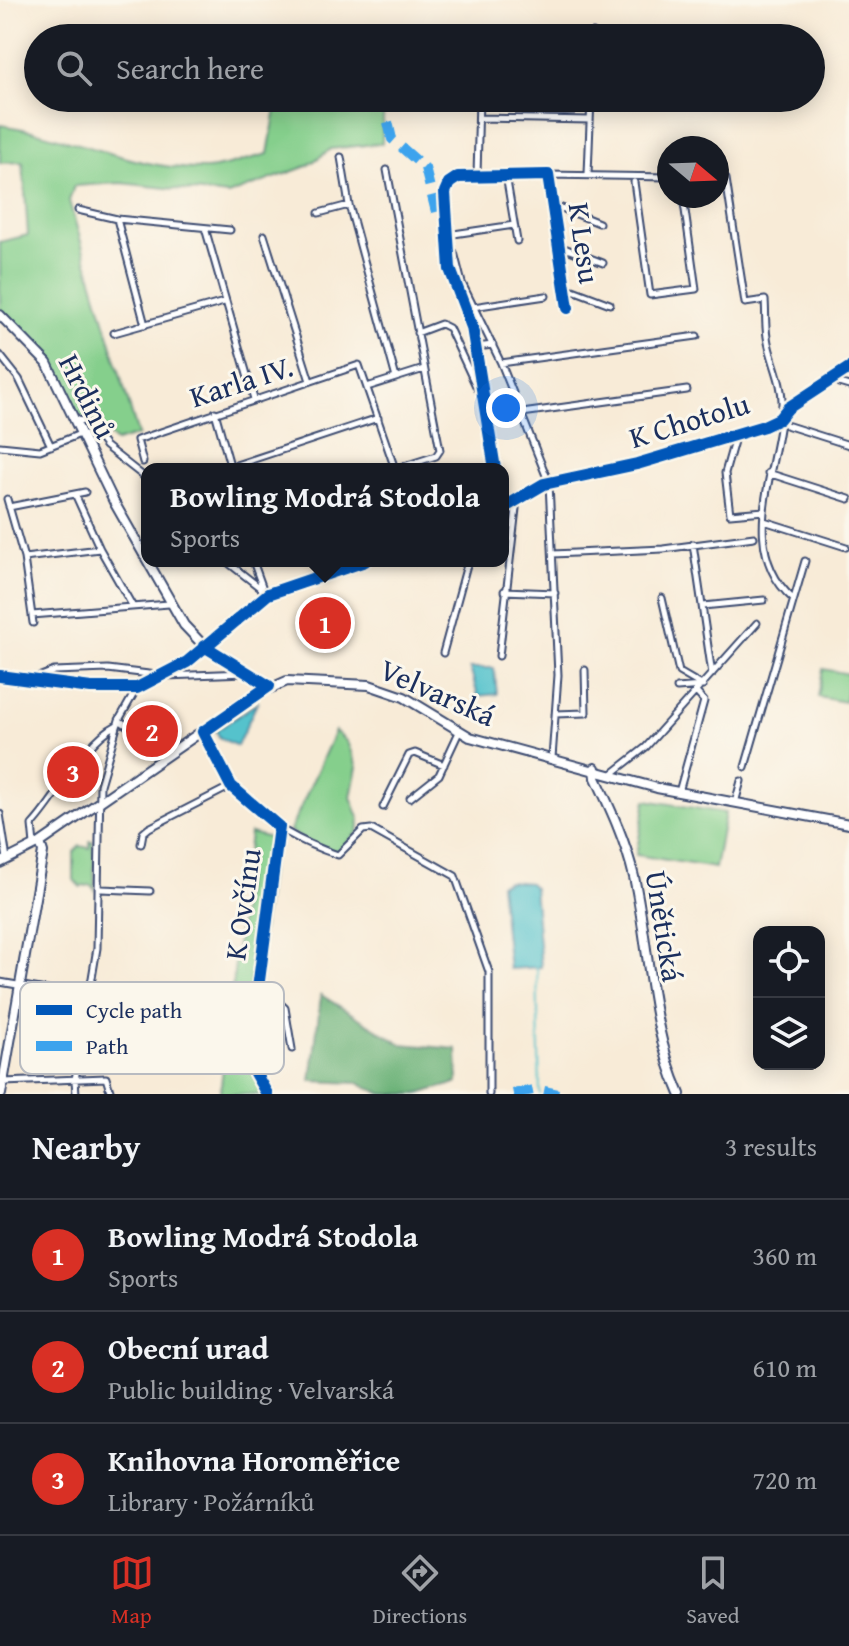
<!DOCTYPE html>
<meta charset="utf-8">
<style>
:root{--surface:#171b24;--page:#242831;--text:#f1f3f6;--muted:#9ea1a6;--line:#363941;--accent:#d93025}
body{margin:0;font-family:"Gentium Book Plus",serif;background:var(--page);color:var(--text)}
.controls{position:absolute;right:24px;bottom:24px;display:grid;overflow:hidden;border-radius:16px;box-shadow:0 4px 20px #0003}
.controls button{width:72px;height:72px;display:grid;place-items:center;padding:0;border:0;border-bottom:2px solid var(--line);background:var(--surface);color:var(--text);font:40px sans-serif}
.compass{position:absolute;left:657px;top:136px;width:72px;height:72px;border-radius:50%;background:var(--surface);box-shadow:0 4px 20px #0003;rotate:109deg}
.you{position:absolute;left:506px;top:408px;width:28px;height:28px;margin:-20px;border:6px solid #fff;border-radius:50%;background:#1a73e8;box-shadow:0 0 0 12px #1a73e833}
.badge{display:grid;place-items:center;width:52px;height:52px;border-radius:50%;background:var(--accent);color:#fff;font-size:26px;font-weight:700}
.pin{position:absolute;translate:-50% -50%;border:4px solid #fff;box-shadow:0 2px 8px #0006}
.popup{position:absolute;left:141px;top:463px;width:368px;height:104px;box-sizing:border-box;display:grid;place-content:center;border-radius:16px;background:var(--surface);filter:drop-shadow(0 2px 6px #0005);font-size:26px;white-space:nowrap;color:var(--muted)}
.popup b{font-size:30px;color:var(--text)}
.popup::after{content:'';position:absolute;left:50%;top:100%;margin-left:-16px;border:16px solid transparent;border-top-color:var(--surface)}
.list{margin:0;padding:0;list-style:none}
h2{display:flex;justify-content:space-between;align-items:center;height:104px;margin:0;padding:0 32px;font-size:34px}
h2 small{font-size:26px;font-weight:400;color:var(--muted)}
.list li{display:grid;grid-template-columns:52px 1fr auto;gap:24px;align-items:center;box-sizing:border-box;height:112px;padding:0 32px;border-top:2px solid var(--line)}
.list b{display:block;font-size:30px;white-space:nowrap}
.list p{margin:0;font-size:26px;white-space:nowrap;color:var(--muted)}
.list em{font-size:26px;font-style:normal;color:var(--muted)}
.icon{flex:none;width:44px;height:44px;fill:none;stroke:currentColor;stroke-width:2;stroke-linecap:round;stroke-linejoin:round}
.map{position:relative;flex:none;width:849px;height:1094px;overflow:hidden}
.search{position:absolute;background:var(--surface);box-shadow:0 4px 20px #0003;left:24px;right:24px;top:24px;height:88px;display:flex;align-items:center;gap:20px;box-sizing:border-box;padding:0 28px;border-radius:44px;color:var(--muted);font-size:30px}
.sheet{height:440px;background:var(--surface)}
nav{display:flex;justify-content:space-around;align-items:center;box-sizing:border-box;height:112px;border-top:2px solid var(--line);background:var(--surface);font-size:22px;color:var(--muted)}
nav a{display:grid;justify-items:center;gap:4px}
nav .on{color:var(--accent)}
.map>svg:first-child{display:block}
.green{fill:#85cf8c;stroke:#507f75;stroke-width:2}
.forest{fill:#6cb278;stroke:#44706b;stroke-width:2}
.water{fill:#55c2cc;stroke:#387895;stroke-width:2}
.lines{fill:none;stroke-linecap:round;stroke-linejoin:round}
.stream{stroke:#55c2cc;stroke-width:2}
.street-casing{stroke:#3c4b70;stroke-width:9}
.secondary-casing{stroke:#3c4b70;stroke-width:12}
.street{stroke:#fff;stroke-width:5}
.secondary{stroke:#fff;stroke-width:8}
.quiet{stroke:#3da3ed;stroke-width:10;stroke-dasharray:20 10;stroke-linecap:butt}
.cycleway-casing{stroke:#fbf7ec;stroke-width:17}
.cycleway{stroke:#0057b8;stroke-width:12}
.labels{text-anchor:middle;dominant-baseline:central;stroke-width:6;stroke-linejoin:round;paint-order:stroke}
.street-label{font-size:30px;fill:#1b2f5e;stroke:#fbf7ec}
.key{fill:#fbf7ec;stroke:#b8bbc1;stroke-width:2}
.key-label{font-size:22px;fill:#1b2f5e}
</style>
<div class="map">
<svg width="849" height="1094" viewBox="0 0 849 1094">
<rect width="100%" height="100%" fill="#fbf7ec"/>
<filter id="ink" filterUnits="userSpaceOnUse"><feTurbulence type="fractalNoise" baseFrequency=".0125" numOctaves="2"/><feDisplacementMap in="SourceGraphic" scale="16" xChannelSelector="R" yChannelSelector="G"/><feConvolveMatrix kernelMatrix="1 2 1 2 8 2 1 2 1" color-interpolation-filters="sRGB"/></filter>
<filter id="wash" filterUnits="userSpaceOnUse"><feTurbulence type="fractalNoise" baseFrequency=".006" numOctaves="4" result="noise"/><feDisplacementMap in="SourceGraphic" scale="32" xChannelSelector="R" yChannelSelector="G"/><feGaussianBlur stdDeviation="1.8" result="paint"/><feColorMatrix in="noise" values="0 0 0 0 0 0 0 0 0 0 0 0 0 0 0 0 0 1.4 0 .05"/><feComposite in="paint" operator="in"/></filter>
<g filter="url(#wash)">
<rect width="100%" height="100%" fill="#f8ebd7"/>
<path class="green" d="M 278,98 L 320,98 L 346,108 L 358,104 L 360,98 L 384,98 L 382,143 L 331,149 L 307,166 L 228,195 L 121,183 L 74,186 L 69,201 L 138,435 L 116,442 L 93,421 L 77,415 L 50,361 L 0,310 L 0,242 L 28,235 L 23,162 L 0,163 L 0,125 C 69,134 136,171 207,169 C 224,168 250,158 268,154 Z
M 823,669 L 849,674 L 845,702 L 818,697 Z
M 335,731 L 347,742 L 357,767 L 351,797 L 360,820 L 358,832 L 338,852 L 307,842 L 290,831 Z
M 646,800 L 725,813 L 715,868 L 636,855 Z
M 250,833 L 274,839 L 247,1043 L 252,1073 L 264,1094 L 220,1094 Z
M 90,841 L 93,841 L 95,890 L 91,885 L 80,887 L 74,880 L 74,852 L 80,846 L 90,848 Z"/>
<path class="forest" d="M 321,995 L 401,1044 L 457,1049 L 458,1083 L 418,1094 L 383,1094 L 358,1083 L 311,1081 Z"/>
<path class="water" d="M 470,668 L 494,668 L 497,694 L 478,696 Z
M 257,703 L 237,746 L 220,738 L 216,731 Z
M 508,881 L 529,883 L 534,888 L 541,967 L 509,969 L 500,884 Z"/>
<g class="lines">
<path class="stream" d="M 537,967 L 540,1094"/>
</g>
</g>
<g filter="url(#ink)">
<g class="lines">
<g class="street-casing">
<path id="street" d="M 405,32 L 407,38
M 593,38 L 593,33
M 479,118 L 590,120
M 341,157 L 349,205 L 396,378
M 387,170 L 440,450 L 436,456 L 395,469
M 588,174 L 591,98
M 506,175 L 517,241
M 548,175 L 669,177
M 477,176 L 479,98
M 717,178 L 726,179 L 745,303 L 765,300 C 766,312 765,325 767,337 C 770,359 783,382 782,404 C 779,467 735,547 793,599
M 634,182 L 650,295 L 696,289 L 683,196
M 554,205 L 599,223
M 78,210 L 117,219 L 230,230
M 319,213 L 349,205
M 117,219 L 145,325
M 205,228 L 254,399
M 264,235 L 310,381
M 447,235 L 514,225
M 559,246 L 603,263
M 454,252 L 462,283 L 501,363 L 549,483 L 558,675 L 552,758
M 565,287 L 610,304
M 473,307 L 546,296
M 114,333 L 224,302
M 417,333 L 441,324 L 449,328 L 483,401
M 476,347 L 493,345
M 0,355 L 19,379 L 51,446
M 501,363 L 697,336
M 367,387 L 424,369
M 215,412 L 231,469
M 522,413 L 687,390
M 75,420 L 85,421 L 105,446 L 147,479
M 780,420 L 786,425 L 849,445
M 736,434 L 725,473 L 730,514 L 764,511
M 0,446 L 40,450 L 80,434
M 143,462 L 137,440 L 359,365 L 395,469
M 224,469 L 378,418
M 495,469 L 472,327 L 450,269 L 445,192 L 449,183 L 458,177 L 548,175 L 568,308
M 768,473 L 849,499
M 75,494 L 100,549 L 133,607
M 7,499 L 24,558 L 33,623
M 9,507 L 85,492
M 503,508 L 544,484 L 637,464 L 764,426 C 788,415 809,394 832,381 L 849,386
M 764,521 L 846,547
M 693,544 L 712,674
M 553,554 L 663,549 L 754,537
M 24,558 L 100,549
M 226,561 L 268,594
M 253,561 L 262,586
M 504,591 L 555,593
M 662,598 L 679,672 L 703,686
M 703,606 L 764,600
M 32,615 L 169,604
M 443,653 L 468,561
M 499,656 L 517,500
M 0,676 L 91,688 L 137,688
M 33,679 L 54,671 L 108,669 L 165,676 L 246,673
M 677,688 L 702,686
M 555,714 L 586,713 L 585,670
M 119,720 L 139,734
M 203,732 C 215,749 220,772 233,788 C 260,820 299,842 338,855 L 363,830 L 371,829 L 455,876 L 489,972 L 489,1094
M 745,767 L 805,561
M 613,773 L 646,747 L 757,623
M 679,792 L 704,701 L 695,691
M 410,798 L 439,775 L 459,732
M 735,803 L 741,781
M 383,807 L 409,755 L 415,753 L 444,765
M 0,814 L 7,859
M 141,844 L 143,833 L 149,828 L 231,786
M 34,845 L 32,825 C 61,794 82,743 117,725
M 101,889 L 150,891
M 0,982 L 127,1004
M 259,984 L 285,1008 L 292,1049
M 3,1082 L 106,1078 L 111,1094
M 76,1094 L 75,1080 L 97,948 L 100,785 L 119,720 L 137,688 L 187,662 L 268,594 L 365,561
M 267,1094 L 255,1073 L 251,1042 L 279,827"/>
</g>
<g class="secondary-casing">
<path id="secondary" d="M 0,315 L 47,363 L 114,502 L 184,625 L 204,646 L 269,686
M 595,768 L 596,778 C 611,810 626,842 634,877 C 650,950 649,1024 680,1094
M 0,863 L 40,843 L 253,696 L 287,681 L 369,685 L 404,697 L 470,737 L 657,788 L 849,824
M 1,1094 L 43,852 L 40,843"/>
</g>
<use href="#street" class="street"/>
<use href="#secondary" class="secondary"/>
<path class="quiet" d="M 388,122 L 392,139 L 425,168 L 436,212
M 544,1091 L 558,1094
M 513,1094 L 538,1089"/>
<g class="cycleway-casing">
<path id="cycleway" d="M 495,469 L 472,327 L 450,269 L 445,192 L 449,183 L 458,177 L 548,175 L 568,308
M 503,508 L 544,484 L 637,464 L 764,426 L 779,419 L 788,408 L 849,368
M 204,646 L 269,686 L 203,732 L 231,786 L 279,827 L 251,1042 L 255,1073 L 267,1094
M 0,676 L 91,688 L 137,688 L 187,662 L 268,594 L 365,561"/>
</g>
<use href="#cycleway" class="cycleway"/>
</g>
</g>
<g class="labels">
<g class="street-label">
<text transform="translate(585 243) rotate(82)">K Lesu</text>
<text transform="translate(241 381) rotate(-18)">Karla IV.</text>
<text transform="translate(88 396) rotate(63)">Hrdinů</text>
<text transform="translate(689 420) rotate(-17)">K Chotolu</text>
<text transform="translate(438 692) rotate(24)">Velvarská</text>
<text transform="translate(242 904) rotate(-82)">K Ovčínu</text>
<text transform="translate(665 926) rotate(81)">Únětická</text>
</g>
</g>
<rect x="20" y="982" width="264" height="92" rx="12" class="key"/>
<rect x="36" y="1005" width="36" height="10" fill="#0057b8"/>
<rect x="36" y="1041" width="36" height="10" fill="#3da3ed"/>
<g class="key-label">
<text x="86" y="1018">Cycle path</text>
<text x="86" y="1054">Path</text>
</g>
</svg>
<div class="controls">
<button><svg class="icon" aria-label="locate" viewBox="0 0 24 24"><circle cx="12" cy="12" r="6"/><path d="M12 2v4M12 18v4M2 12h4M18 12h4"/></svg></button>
<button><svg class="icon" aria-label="layers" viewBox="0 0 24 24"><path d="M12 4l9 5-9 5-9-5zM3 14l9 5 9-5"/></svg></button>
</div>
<svg class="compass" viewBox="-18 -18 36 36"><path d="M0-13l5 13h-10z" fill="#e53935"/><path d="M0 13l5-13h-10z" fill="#9ea1a6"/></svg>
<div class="you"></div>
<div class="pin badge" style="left:325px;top:623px">1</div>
<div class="popup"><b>Bowling Modrá Stodola</b>Sports</div>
<div class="pin badge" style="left:152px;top:731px">2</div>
<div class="pin badge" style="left:73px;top:772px">3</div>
<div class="search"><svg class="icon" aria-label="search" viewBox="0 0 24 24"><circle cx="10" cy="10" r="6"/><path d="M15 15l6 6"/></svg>Search here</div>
</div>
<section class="sheet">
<h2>Nearby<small>3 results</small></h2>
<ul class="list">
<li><span class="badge">1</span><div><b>Bowling Modrá Stodola</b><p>Sports</p></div><em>360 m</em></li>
<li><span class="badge">2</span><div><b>Obecní urad</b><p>Public building · Velvarská</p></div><em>610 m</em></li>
<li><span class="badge">3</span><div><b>Knihovna Horoměřice</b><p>Library · Požárníků</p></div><em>720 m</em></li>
</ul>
</section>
<nav>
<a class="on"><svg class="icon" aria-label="map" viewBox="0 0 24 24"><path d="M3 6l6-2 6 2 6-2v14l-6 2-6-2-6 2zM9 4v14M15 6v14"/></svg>Map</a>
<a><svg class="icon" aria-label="directions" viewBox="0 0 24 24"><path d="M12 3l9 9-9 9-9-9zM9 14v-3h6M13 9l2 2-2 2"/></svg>Directions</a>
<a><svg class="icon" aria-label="saved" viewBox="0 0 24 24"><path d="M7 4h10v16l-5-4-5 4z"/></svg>Saved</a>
</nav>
